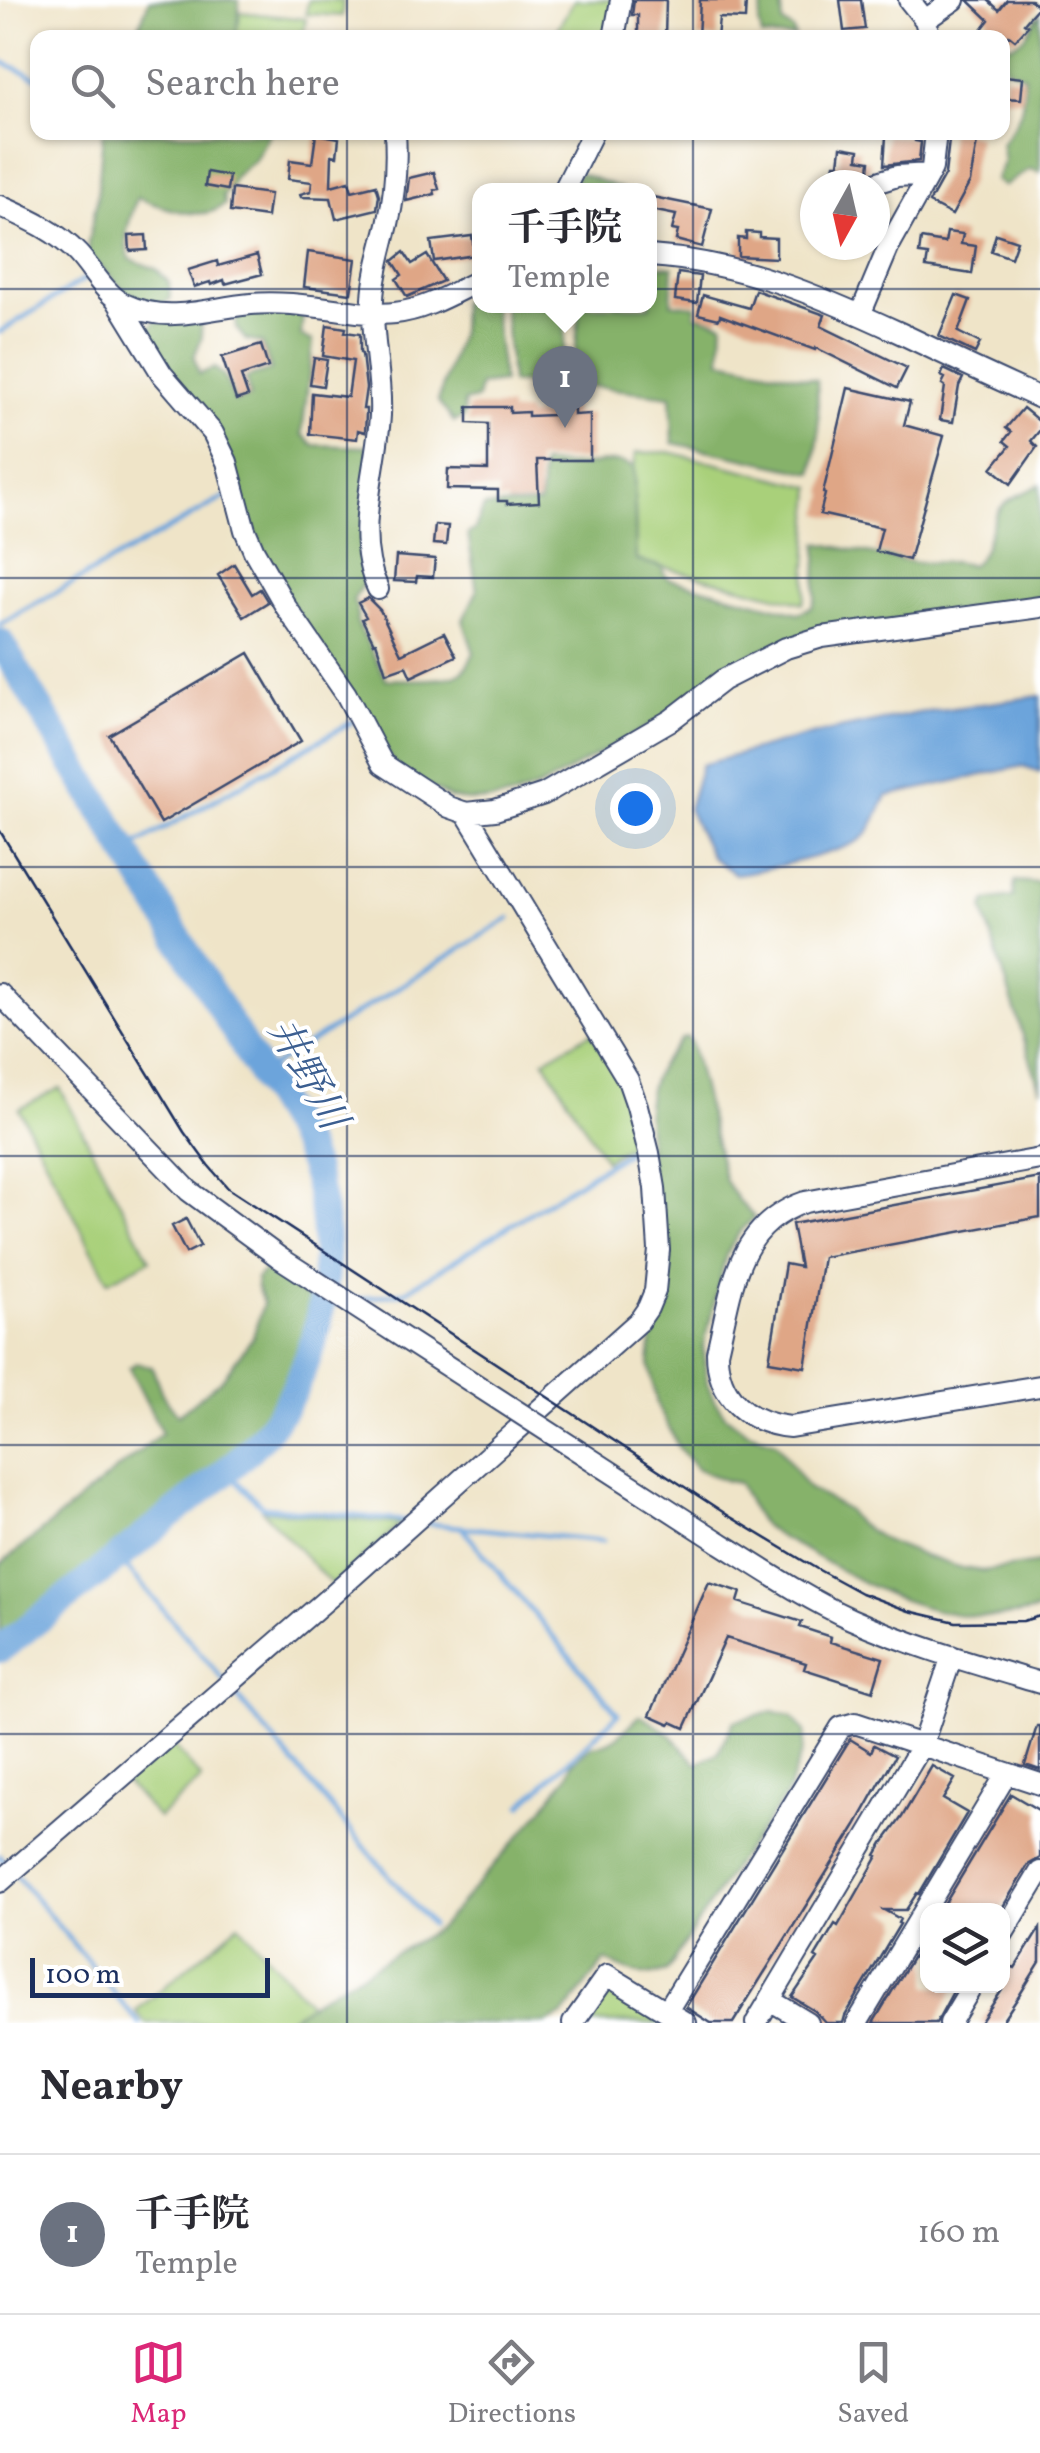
<!DOCTYPE html>
<meta charset="utf-8">
<style>
:root{--surface:#fff;--page:#f2f2f3;--text:#2b2b33;--muted:#7c7c81;--line:#e1e1e2;--accent:#db2777}
body{margin:0;font-family:Vollkorn,"Noto Serif JP",serif;background:var(--page);color:var(--text)}
.controls{position:absolute;right:30px;bottom:30px;display:grid;overflow:hidden;border-radius:20px;box-shadow:0 2px 8px #0004}
.controls button{width:90px;height:90px;display:grid;place-items:center;padding:0;border:0;border-bottom:2px solid var(--line);background:var(--surface);color:var(--text);font:50px sans-serif}
.compass{position:absolute;left:800px;top:170px;width:90px;height:90px;border-radius:50%;background:var(--surface);box-shadow:0 2px 8px #0004;rotate:188deg}
.scale{position:absolute;left:30px;bottom:25px;width:240px;box-sizing:border-box;padding-left:10px;border:5px solid #1b2f5e;border-top:0;font-size:28px;line-height:35px;white-space:nowrap;color:#1b2f5e;-webkit-text-stroke:8px #fff;paint-order:stroke}
.you{position:absolute;left:635px;top:808px;width:35px;height:35px;margin:-25px;border:8px solid #fff;border-radius:50%;background:#1a73e8;box-shadow:0 0 0 15px #1a73e833}
.badge{display:grid;place-items:center;width:65px;height:65px;border-radius:50%;background:var(--accent);color:#fff;font-size:32px;font-weight:700}
.pin{position:absolute;translate:-50% -82px;filter:drop-shadow(0 2px 5px #0008)}
.pin::after{content:'';position:absolute;top:52px;width:35px;height:30px;background:inherit;clip-path:polygon(0 0,100% 0,50% 100%)}
.popup{position:absolute;left:472px;top:183px;width:185px;height:130px;box-sizing:border-box;display:grid;place-content:center;border-radius:20px;background:var(--surface);filter:drop-shadow(0 2px 8px #0005);font-size:32px;white-space:nowrap;color:var(--muted)}
.popup b{font-size:38px;color:var(--text)}
.popup::after{content:'';position:absolute;left:50%;top:100%;margin-left:-20px;border:20px solid transparent;border-top-color:var(--surface)}
.list{margin:0;padding:0;list-style:none}
h2{display:flex;justify-content:space-between;align-items:center;height:130px;margin:0;padding:0 40px;font-size:42px}
h2 small{font-size:32px;font-weight:400;color:var(--muted)}
.list li{display:grid;grid-template-columns:65px 1fr auto;gap:30px;align-items:center;box-sizing:border-box;height:160px;padding:0 40px;border-top:2px solid var(--line)}
.list b{display:block;font-size:38px;white-space:nowrap}
.list p{margin:0;font-size:32px;white-space:nowrap;color:var(--muted)}
.list em{font-size:32px;font-style:normal;color:var(--muted)}
.icon{flex:none;width:55px;height:55px;fill:none;stroke:currentColor;stroke-width:2;stroke-linecap:round;stroke-linejoin:round}
.map{position:relative;flex:none;width:1040px;height:2023px;overflow:hidden}
.search{position:absolute;background:var(--surface);box-shadow:0 2px 8px #0004;left:30px;right:30px;top:30px;height:110px;display:flex;align-items:center;gap:25px;box-sizing:border-box;padding:0 35px;border-radius:20px;color:var(--muted);font-size:38px}
.sheet{height:290px;background:var(--surface)}
nav{display:flex;justify-content:space-around;align-items:center;box-sizing:border-box;height:140px;border-top:2px solid var(--line);background:var(--surface);font-size:28px;color:var(--muted)}
nav a{display:grid;justify-items:center;gap:5px}
nav .on{color:var(--accent)}
.map>svg:first-child{display:block}
.green{fill:#a9d07a;stroke:#62806c;stroke-width:2.5}
.forest{fill:#86b26a;stroke:#507064;stroke-width:2.5}
.water{fill:#6ca4db;stroke:#446a9c;stroke-width:2.5}
.lines{fill:none;stroke-linecap:round;stroke-linejoin:round}
.stream{stroke:#6ca4db;stroke-width:5}
.river{stroke:#6ca4db;stroke-width:28}
.building{fill:#dfa686}
.minor-casing{stroke:#3b4a6e;stroke-width:24}
.minor{stroke:#fff;stroke-width:20}
.tram{stroke:#1b2f5e;stroke-width:2.5}
.minor-bridge-casing{stroke:#3b4a6e;stroke-width:24;stroke-linecap:butt}
.minor-bridge{stroke:#fff;stroke-width:20}
.grid{fill:none;stroke:#1b2f5e;stroke-width:2.5;stroke-opacity:0.55}
.labels{text-anchor:middle;dominant-baseline:central;stroke-width:8;stroke-linejoin:round;paint-order:stroke}
.water-label{font-size:40px;font-style:italic;fill:#3b5e90;stroke:#fff}
</style>
<div class="map">
<svg width="1040" height="2023" viewBox="0 0 1040 2023">
<rect width="100%" height="100%" fill="#fff"/>
<filter id="ink" filterUnits="userSpaceOnUse"><feTurbulence type="fractalNoise" baseFrequency=".01" numOctaves="2"/><feDisplacementMap in="SourceGraphic" scale="20" xChannelSelector="R" yChannelSelector="G"/><feConvolveMatrix kernelMatrix="1 2 1 2 8 2 1 2 1" color-interpolation-filters="sRGB"/></filter>
<filter id="wash" filterUnits="userSpaceOnUse"><feTurbulence type="fractalNoise" baseFrequency=".0048" numOctaves="4" result="noise"/><feDisplacementMap in="SourceGraphic" scale="40" xChannelSelector="R" yChannelSelector="G"/><feGaussianBlur stdDeviation="2.25" result="paint"/><feColorMatrix in="noise" values="0 0 0 0 0 0 0 0 0 0 0 0 0 0 0 0 0 1.4 0 .05"/><feComposite in="paint" operator="in"/></filter>
<g filter="url(#wash)">
<rect width="100%" height="100%" fill="#efe4c8"/>
<path class="green" d="M 308,0 L 343,0 L 342,16 L 306,14 Z
M 574,0 L 616,0 L 609,37 L 558,38 L 554,35 Z
M 239,12 L 306,19 L 303,37 L 232,38 L 236,32 Z
M 669,452 L 812,487 L 805,597 L 803,603 L 636,560 L 634,467 L 636,453 Z
M 591,1033 L 622,1083 L 639,1139 L 605,1160 L 544,1060 Z
M 60,1088 L 150,1260 L 108,1281 L 19,1109 Z
M 262,1510 L 401,1524 L 332,1585 Z
M 169,1741 L 202,1779 L 158,1818 L 124,1781 Z
M 239,1924 L 310,2004 L 282,2023 L 145,2023 L 136,2011 Z
M 611,1989 L 672,2023 L 585,2023 L 605,1990 Z"/>
<path class="forest" d="M 149,0 L 239,0 L 239,20 L 236,32 L 232,37 L 135,37 Z
M 764,0 L 781,0 L 783,23 L 793,30 L 795,37 L 762,37 L 759,23 Z
M 1040,14 L 1040,172 L 1030,169 L 1004,186 L 995,180 L 1004,161 L 1001,143 C 1021,120 1024,106 1025,76 L 1005,67 L 1003,54 L 1007,46 C 1031,40 1027,27 1040,14 Z
M 103,133 L 314,133 L 270,133 L 255,160 L 235,176 L 231,187 L 223,196 L 225,204 C 203,225 162,206 137,198 C 130,219 121,238 130,259 L 156,269 L 169,282 L 170,299 L 159,306 L 128,294 L 88,254 L 88,242 L 97,200 Z
M 579,173 L 620,188 L 623,190 L 569,190 Z
M 650,265 L 673,267 L 671,303 L 696,306 L 695,315 L 723,323 L 721,360 L 817,380 L 819,434 L 813,473 L 673,443 L 671,396 L 572,384 L 580,306 L 650,306 Z
M 480,291 L 480,306 L 493,306 L 503,382 L 480,385 L 477,399 L 464,402 L 464,417 L 454,422 C 449,414 442,409 438,401 L 460,332 L 461,302 Z
M 504,306 L 567,306 L 561,383 L 511,383 Z
M 255,311 L 303,314 L 301,336 L 313,341 L 302,434 L 314,445 L 369,447 L 366,578 L 353,601 L 357,608 L 357,623 L 386,679 C 403,679 447,682 460,673 C 467,669 470,660 474,653 L 463,620 L 477,591 L 468,534 L 475,529 L 484,507 L 540,504 L 542,464 C 558,464 578,467 593,464 C 609,461 619,460 634,467 L 636,560 L 662,567 L 664,574 L 669,579 L 798,613 L 812,607 L 815,599 L 818,543 L 916,563 L 953,562 L 971,565 C 990,552 987,527 1000,509 C 1010,495 1026,494 1040,484 L 1040,598 L 784,641 L 749,655 L 718,675 L 667,716 L 540,787 L 513,797 L 493,800 L 467,801 L 450,798 L 397,768 L 289,601 L 182,386 L 145,335 L 155,321 L 200,322 L 202,337 L 194,357 L 199,374 L 215,368 L 224,376 L 235,402 L 250,397 L 246,378 L 271,370 L 262,343 L 246,340 L 236,328 L 237,315 Z
M 1015,881 L 1040,883 L 1040,1090 L 983,909 L 987,901 L 1013,897 Z
M 687,1037 L 691,1043 L 725,1181 L 737,1199 L 754,1217 L 739,1233 L 726,1255 L 703,1348 L 707,1383 L 714,1400 L 725,1415 L 746,1431 L 776,1442 L 808,1488 L 847,1510 L 857,1523 L 884,1540 L 921,1555 L 962,1568 L 982,1571 L 1040,1563 L 1040,1610 C 954,1633 880,1594 808,1552 C 794,1544 772,1535 762,1524 C 752,1513 746,1496 739,1483 L 727,1481 L 697,1469 L 679,1448 L 657,1405 L 649,1364 L 655,1312 L 647,1113 C 648,1076 659,1067 681,1039 Z
M 265,1270 L 317,1304 L 290,1384 L 267,1420 L 225,1464 L 0,1642 L 0,1565 L 162,1433 L 129,1368 L 136,1363 L 152,1367 L 162,1394 L 178,1415 L 222,1379 L 253,1337 L 263,1303 L 257,1288 L 256,1279 Z
M 773,1711 L 791,1716 L 805,1732 L 802,1752 L 786,1796 L 733,1868 L 667,1971 C 639,1980 631,1971 605,1961 L 563,2015 L 547,2023 L 282,2023 L 318,1998 L 439,1928 L 539,1814 L 568,1775 L 572,1763 L 591,1746 C 613,1745 625,1730 640,1715 L 670,1734 L 697,1764 L 718,1753 L 734,1721 Z"/>
<path class="water" d="M 1040,696 L 1040,772 L 1023,766 L 887,796 C 880,808 874,828 864,837 C 847,852 760,871 735,874 L 711,857 L 688,809 L 701,765 L 801,737 L 918,713 Z"/>
<g class="lines">
<path class="stream" d="M 0,61 L 38,78
M 0,332 L 85,279
M 0,624 L 227,496
M 126,850 L 352,722
M 261,1073 L 510,918
M 355,1300 L 404,1292 L 635,1147
M 323,1306 L 340,1303
M 226,1471 L 263,1507 L 406,1521
M 421,1523 L 603,1541
M 461,1527 L 618,1714 L 522,1805
M 119,1558 L 225,1682
M 232,1691 L 431,1925
M 0,1856 L 9,1867
M 16,1875 L 139,2023"/>
<path class="river" d="M 0,642 L 305,1148 C 341,1231 329,1345 276,1419 C 249,1456 210,1484 175,1512 C 117,1559 59,1604 0,1649"/>
</g>
<g id="blocks">
<path class="building" d="M 634,0 L 666,0 L 665,38 L 638,38 L 638,15 L 632,15 Z
M 700,0 L 746,0 L 745,19 L 719,18 L 717,38 L 698,38 Z
M 840,0 L 861,0 L 865,29 L 844,31 Z
M 968,0 L 988,0 L 999,10 L 1007,0 L 1031,0 L 1038,7 L 1024,23 L 1028,26 L 1015,40 L 1009,35 L 1007,38 L 975,38 L 989,20 Z
M 1005,76 L 1023,78 L 1021,99 L 1003,98 Z
M 950,132 L 968,132 L 968,134 L 978,136 L 970,182 L 952,215 L 929,203 L 945,174 Z
M 316,134 L 339,138 L 337,156 L 332,155 L 331,186 L 349,181 L 352,191 L 376,185 L 379,195 L 377,209 L 336,219 L 331,198 L 301,197 L 300,194 L 311,191 L 312,182 L 288,179 L 290,160 L 312,163 Z
M 886,136 L 915,137 L 915,141 L 921,142 L 919,161 L 884,165 Z
M 841,147 L 859,150 L 858,159 L 870,161 L 869,171 L 860,175 L 856,181 L 832,177 L 835,164 L 839,164 Z
M 207,172 L 229,176 L 227,190 L 205,186 Z
M 434,172 L 439,189 L 434,190 L 435,194 L 406,201 L 409,178 Z
M 232,189 L 270,194 L 267,217 L 230,212 Z
M 653,197 L 712,209 L 702,247 L 676,240 L 678,231 L 672,230 L 676,215 L 651,210 Z
M 746,232 L 759,233 L 759,237 L 776,238 L 776,258 L 738,256 L 738,238 L 746,239 Z
M 947,232 L 963,234 L 961,244 L 976,246 L 972,274 L 926,267 L 928,255 L 919,254 L 921,239 L 945,243 Z
M 996,234 L 1017,241 L 1011,258 L 991,251 Z
M 146,235 L 147,250 L 130,251 L 129,236 Z
M 472,236 L 475,255 L 434,261 L 431,241 Z
M 308,252 L 356,259 L 351,293 L 304,287 Z
M 404,252 L 412,264 L 427,255 L 443,281 L 407,297 L 396,279 L 402,275 L 393,261 Z
M 257,255 L 262,274 L 225,284 L 224,280 L 211,285 L 210,282 L 194,287 L 188,270 L 217,261 L 218,266 Z
M 678,273 L 700,276 L 697,303 L 675,300 Z
M 755,290 L 825,315 L 821,326 L 907,368 L 897,388 L 816,348 L 815,350 L 720,315 L 719,319 L 698,314 L 703,295 L 749,308 Z
M 956,295 L 970,300 L 958,332 L 980,343 L 975,353 L 939,336 Z
M 327,325 L 346,328 L 345,332 L 360,334 L 360,353 L 362,354 L 366,388 L 363,409 L 366,409 L 366,414 L 365,432 L 358,430 L 357,439 L 310,434 L 312,393 L 348,397 L 353,361 L 323,356 Z
M 261,345 L 268,367 L 241,376 L 248,396 L 236,400 L 222,357 Z
M 314,358 L 327,360 L 323,386 L 310,384 Z
M 944,369 L 963,378 L 959,386 L 953,422 L 940,420 L 945,386 L 942,384 L 945,378 L 941,376 Z
M 848,388 L 910,402 L 904,425 L 944,436 L 909,560 L 876,551 L 882,528 L 820,514 L 825,494 L 823,493 Z
M 468,407 L 510,407 L 510,413 L 528,412 L 528,416 L 553,415 L 553,408 L 574,408 L 574,415 L 590,414 L 590,460 L 537,460 L 539,502 L 507,504 L 507,501 L 498,501 L 498,490 L 447,489 L 448,469 L 488,470 L 488,424 L 468,423 Z
M 1023,408 L 1040,422 L 1040,430 L 1031,441 L 1037,447 L 1011,484 L 992,468 L 1010,446 L 1004,441 L 1011,432 L 1006,428 Z
M 435,525 L 448,526 L 446,545 L 433,544 Z
M 396,556 L 435,559 L 433,577 L 417,576 L 416,582 L 394,581 Z
M 234,564 L 252,594 L 260,589 L 268,602 L 244,617 L 218,575 Z
M 368,598 L 380,610 L 401,654 L 444,633 L 456,656 L 411,677 L 406,666 L 386,673 L 376,642 L 374,643 L 362,619 L 366,617 L 358,603 Z
M 249,653 L 301,741 L 161,823 L 109,735 Z
M 1040,1178 L 1040,1217 L 823,1257 L 805,1367 L 769,1361 L 785,1264 L 800,1267 L 792,1224 Z
M 186,1219 L 200,1246 L 186,1253 L 172,1226 Z
M 709,1582 L 741,1592 L 738,1602 L 802,1622 L 800,1627 L 831,1637 L 830,1642 L 883,1658 L 873,1691 L 804,1669 L 806,1663 L 726,1638 L 685,1728 L 672,1722 L 670,1724 L 650,1715 Z
M 1037,1726 L 1040,1726 L 1040,1770 L 1025,1765 Z
M 850,1739 L 871,1752 L 874,1745 L 895,1756 L 856,1825 L 733,2023 L 711,2023 L 686,2007 Z
M 932,1766 L 955,1779 L 943,1799 L 967,1813 L 919,1894 L 917,1893 L 906,1910 L 884,1910 L 900,1919 L 898,1923 L 900,1924 L 845,2016 L 843,2023 L 826,2023 L 815,2011 L 792,1997 L 818,1959 L 815,1957 L 835,1924 L 838,1926 L 878,1856 L 876,1855 L 883,1843 L 902,1817 Z
M 1011,1794 L 1040,1811 L 1040,1858 L 1028,1865 L 1001,1910 L 941,1910 Z
M 1040,1928 L 1040,1962 L 1019,1996 L 1001,2023 L 980,2023 L 1002,1990 L 1002,1963 L 1015,1968 Z
M 924,1938 L 928,1940 L 928,1986 L 956,1986 L 936,2023 L 873,2023 Z"/>
</g>
</g>
<g filter="url(#ink)">
<use href="#blocks" fill-opacity="0" stroke="#3b4a6e" stroke-width="2.5"/>
<g class="lines">
<g class="minor-casing">
<path id="minor" d="M 909,0 L 925,20 L 930,38
M 925,20 L 954,0
M 614,38 L 621,0
M 869,185 L 897,176 L 929,174
M 564,190 L 593,132
M 0,206 C 27,218 57,231 78,254 C 92,269 105,294 124,304 C 168,325 206,308 251,304 C 284,301 317,307 350,311 C 364,313 380,315 395,313 C 425,310 453,293 480,280
M 650,256 C 741,262 818,295 900,333 C 946,355 993,377 1040,398
M 116,299 L 162,374 L 213,433 L 227,462 L 245,530 L 254,551 L 286,607 L 346,694 L 383,764 L 449,807 L 466,813 L 495,810 L 544,794 L 671,720 L 723,680 L 786,648 L 822,637 L 1040,607
M 860,315 L 889,246 L 928,176 L 932,168 L 936,132
M 378,589 C 352,534 377,472 380,415 C 382,376 371,338 373,299 C 374,274 382,249 388,224 C 395,194 397,163 395,132
M 0,994 L 189,1191 L 280,1258
M 1040,1159 L 805,1202 C 735,1226 732,1290 717,1352 C 717,1397 747,1423 790,1427 L 1040,1386
M 719,1542 C 762,1569 805,1598 851,1619 C 912,1646 976,1664 1040,1683
M 0,1882 L 333,1594 L 639,1321 L 648,1308 L 655,1291 L 659,1250 L 655,1188 L 649,1153 L 637,1106 L 628,1080 L 466,813
M 1002,1935 L 1040,1872
M 770,2000 L 808,2023
M 667,2011 L 841,1727 L 855,1723 L 1040,1784
M 573,2023 L 607,1975 L 686,2023
M 756,2023 L 922,1745 L 952,1656
M 857,2023 L 1007,1773
M 950,2023 L 972,1986"/>
</g>
<use href="#minor" class="minor"/>
<path class="tram" d="M 0,831 L 184,1132 L 208,1165 L 228,1188 L 729,1516 L 817,1569 L 861,1593 L 909,1611 L 956,1622 L 1023,1621 L 1040,1616"/>
<g class="minor-bridge-casing">
<path id="minor-bridge" d="M 280,1258 L 719,1542"/>
</g>
<use href="#minor-bridge" class="minor-bridge"/>
</g>
</g>
<path class="grid" d="M 347,0 L 347,38M 693,0 L 693,38M 347,132 L 347,2023M 693,132 L 693,2023M 0,289 L 1040,289M 0,578 L 1040,578M 0,867 L 1040,867M 0,1156 L 1040,1156M 0,1445 L 1040,1445M 0,1734 L 1040,1734"/>
<g class="labels">
<g class="water-label">
<text transform="translate(305 1075) rotate(61)">井野川</text>
</g>
</g>
</svg>
<div class="controls">
<button><svg class="icon" aria-label="layers" viewBox="0 0 24 24"><path d="M12 4l9 5-9 5-9-5zM3 14l9 5 9-5"/></svg></button>
</div>
<svg class="compass" viewBox="-18 -18 36 36"><path d="M0-13l5 13h-10z" fill="#e53935"/><path d="M0 13l5-13h-10z" fill="#7c7c81"/></svg>
<div class="scale">100 m</div>
<div class="you"></div>
<div class="pin badge" style="left:565px;top:428px;background:#6b7280">1</div>
<div class="popup"><b>千手院</b>Temple</div>
<div class="search"><svg class="icon" aria-label="search" viewBox="0 0 24 24"><circle cx="10" cy="10" r="6"/><path d="M15 15l6 6"/></svg>Search here</div>
</div>
<section class="sheet">
<h2>Nearby<small></small></h2>
<ul class="list">
<li><span class="badge" style="background:#6b7280">1</span><div><b>千手院</b><p>Temple</p></div><em>160 m</em></li>
</ul>
</section>
<nav>
<a class="on"><svg class="icon" aria-label="map" viewBox="0 0 24 24"><path d="M3 6l6-2 6 2 6-2v14l-6 2-6-2-6 2zM9 4v14M15 6v14"/></svg>Map</a>
<a><svg class="icon" aria-label="directions" viewBox="0 0 24 24"><path d="M12 3l9 9-9 9-9-9zM9 14v-3h6M13 9l2 2-2 2"/></svg>Directions</a>
<a><svg class="icon" aria-label="saved" viewBox="0 0 24 24"><path d="M7 4h10v16l-5-4-5 4z"/></svg>Saved</a>
</nav>
